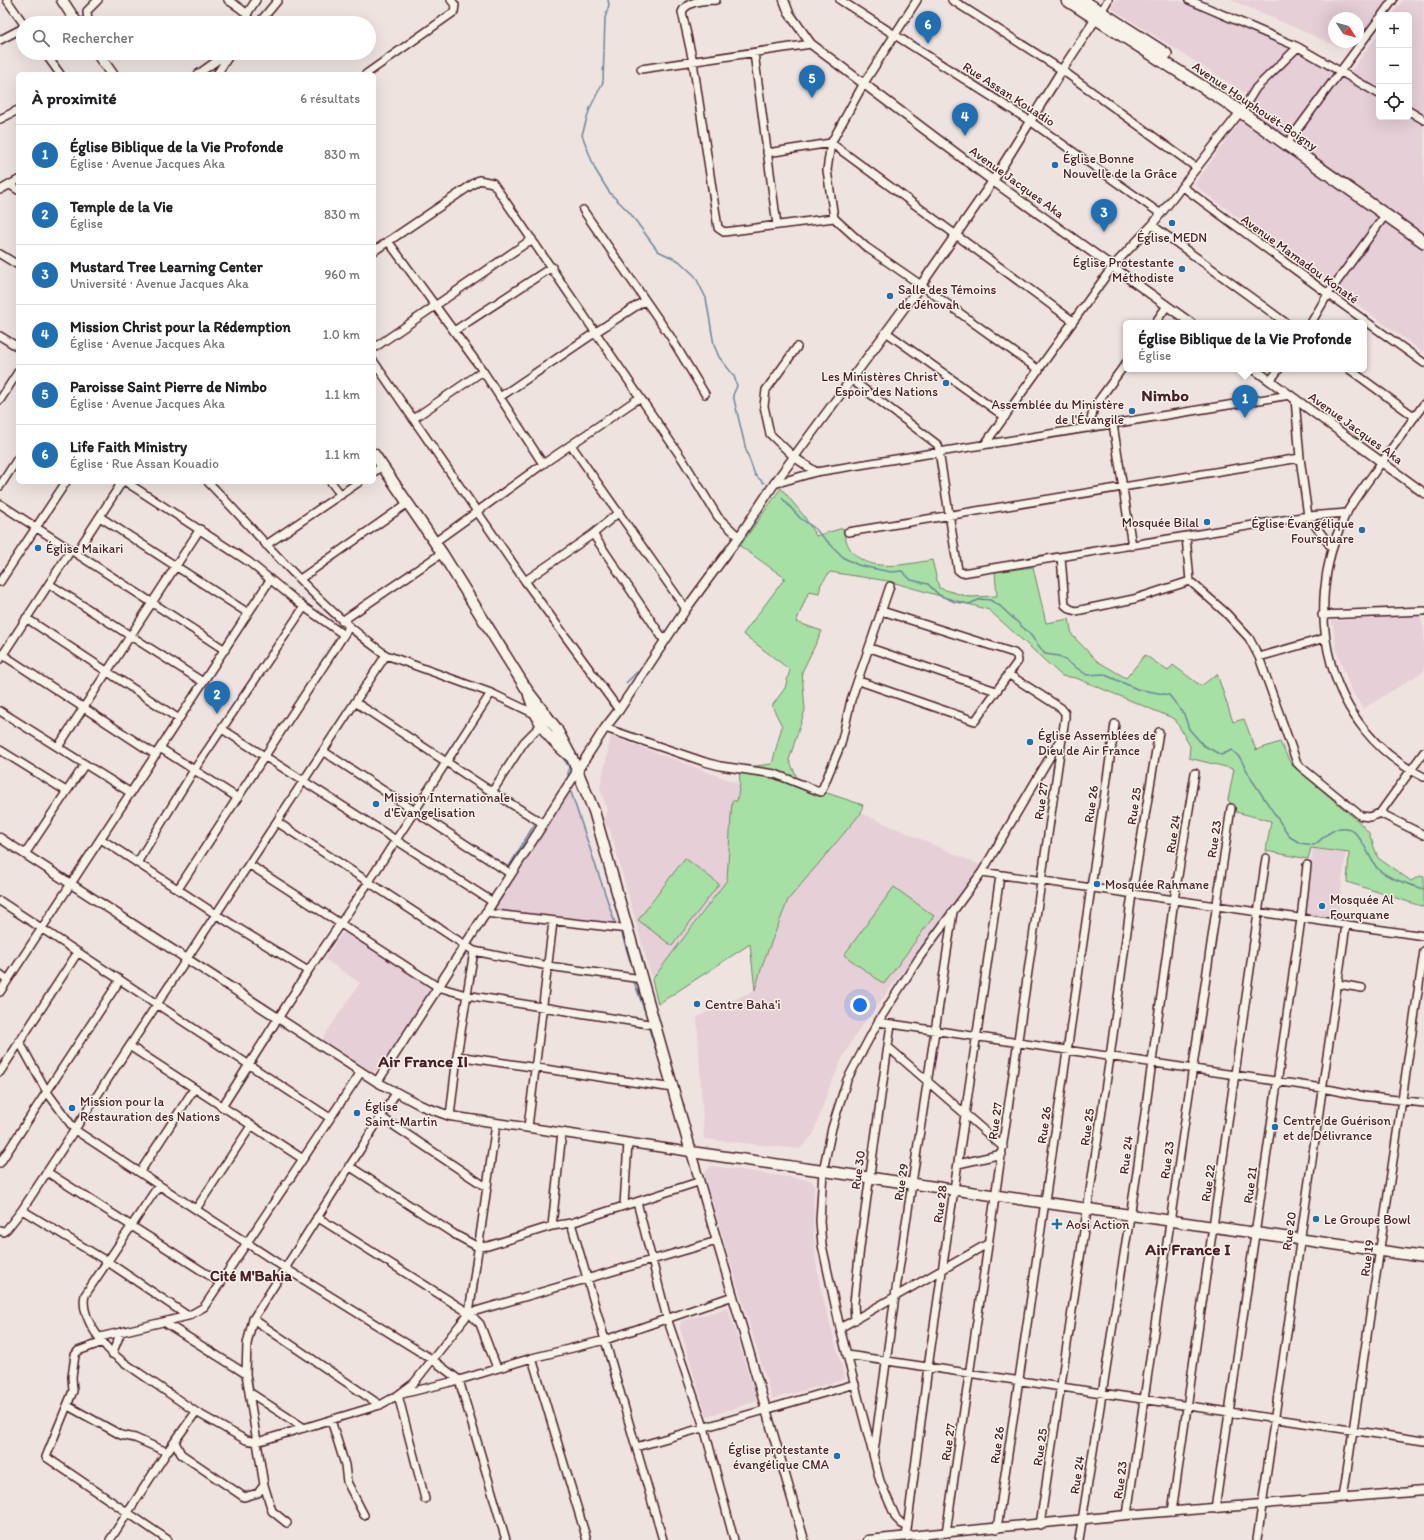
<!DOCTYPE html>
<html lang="fr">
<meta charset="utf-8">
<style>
:root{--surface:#fff;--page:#f2f2f2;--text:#202124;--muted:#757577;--line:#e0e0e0;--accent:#1f6fb2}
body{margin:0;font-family:Itim,sans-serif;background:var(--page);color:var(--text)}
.controls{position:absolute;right:12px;top:12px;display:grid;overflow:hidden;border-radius:6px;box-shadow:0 4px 16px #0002}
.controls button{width:36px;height:36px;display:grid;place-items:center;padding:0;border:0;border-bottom:1px solid var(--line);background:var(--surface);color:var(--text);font:20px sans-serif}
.compass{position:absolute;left:1328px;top:12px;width:36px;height:36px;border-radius:50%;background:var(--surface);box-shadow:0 4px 16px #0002;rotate:126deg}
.you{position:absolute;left:860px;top:1005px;width:14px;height:14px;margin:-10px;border:3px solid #fff;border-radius:50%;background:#1a73e8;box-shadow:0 0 0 6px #1a73e833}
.badge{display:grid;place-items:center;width:26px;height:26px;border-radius:50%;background:var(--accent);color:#fff;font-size:13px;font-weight:700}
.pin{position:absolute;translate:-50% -33px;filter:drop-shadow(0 1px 2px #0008)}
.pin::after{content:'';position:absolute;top:21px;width:14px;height:12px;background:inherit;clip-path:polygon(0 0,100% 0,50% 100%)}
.popup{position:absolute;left:1123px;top:320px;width:244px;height:52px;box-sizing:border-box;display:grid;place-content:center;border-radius:6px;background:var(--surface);filter:drop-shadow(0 1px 3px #0005);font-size:13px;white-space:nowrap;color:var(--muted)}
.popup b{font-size:15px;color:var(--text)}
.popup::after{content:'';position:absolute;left:50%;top:100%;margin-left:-8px;border:8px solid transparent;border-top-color:var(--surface)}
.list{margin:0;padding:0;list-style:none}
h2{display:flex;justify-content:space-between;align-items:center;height:52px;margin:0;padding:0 16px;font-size:17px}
h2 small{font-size:13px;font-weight:400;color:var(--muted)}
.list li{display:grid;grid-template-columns:26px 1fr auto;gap:12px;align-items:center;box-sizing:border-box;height:60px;padding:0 16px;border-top:1px solid var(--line)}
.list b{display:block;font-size:15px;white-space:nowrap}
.list p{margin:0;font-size:13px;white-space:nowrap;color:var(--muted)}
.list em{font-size:13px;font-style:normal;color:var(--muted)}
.icon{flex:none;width:22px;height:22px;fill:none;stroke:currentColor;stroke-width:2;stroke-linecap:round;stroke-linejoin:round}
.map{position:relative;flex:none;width:1424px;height:1540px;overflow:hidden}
.search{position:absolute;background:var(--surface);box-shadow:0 4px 16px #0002;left:16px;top:16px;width:360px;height:44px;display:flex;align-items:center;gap:10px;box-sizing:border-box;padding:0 14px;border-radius:22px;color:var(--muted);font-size:15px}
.panel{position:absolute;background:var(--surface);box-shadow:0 4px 16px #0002;left:16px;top:72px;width:360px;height:412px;border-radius:6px}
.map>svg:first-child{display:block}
.built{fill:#e6cfd7}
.green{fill:#a6e0a5;stroke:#788068}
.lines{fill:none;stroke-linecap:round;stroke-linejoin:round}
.stream{stroke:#6c8799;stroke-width:1.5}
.minor-casing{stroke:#4a1f2b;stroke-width:10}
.tertiary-casing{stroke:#4a1f2b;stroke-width:11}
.secondary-casing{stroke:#4a1f2b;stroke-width:13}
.trunk-casing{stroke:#4a1f2b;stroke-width:14}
.minor{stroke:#f7f3e8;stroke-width:7}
.tertiary{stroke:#f7f3e8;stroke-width:8}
.secondary{stroke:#f7f3e8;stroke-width:10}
.trunk{stroke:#f7f3e8;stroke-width:11}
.poi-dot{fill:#1f6fb2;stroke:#f7f3e8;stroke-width:1.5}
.labels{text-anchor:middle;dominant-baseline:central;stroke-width:3;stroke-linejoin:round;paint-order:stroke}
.street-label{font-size:13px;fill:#4a1f2b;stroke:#f7f3e8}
.poi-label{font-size:13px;fill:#4a1f2b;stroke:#f7f3e8;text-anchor:start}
.quarter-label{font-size:15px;font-weight:bold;fill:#4a1f2b;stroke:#f7f3e8}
.district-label{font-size:17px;font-weight:bold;fill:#4a1f2b;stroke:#f7f3e8}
</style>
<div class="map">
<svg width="1424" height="1540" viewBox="0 0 1424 1540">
<rect width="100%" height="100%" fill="#efe3e0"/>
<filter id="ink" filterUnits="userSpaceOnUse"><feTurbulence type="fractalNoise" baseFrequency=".025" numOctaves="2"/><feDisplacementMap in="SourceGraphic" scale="8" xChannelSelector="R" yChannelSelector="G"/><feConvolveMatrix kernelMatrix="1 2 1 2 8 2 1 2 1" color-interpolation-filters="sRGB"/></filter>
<g filter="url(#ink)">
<path class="built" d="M 1116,0 L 1178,0 L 1304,52 L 1346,78 L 1379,33 L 1379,117 L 1409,117 L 1409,15 L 1392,15 L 1403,0 L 1424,0 L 1424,353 L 1194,185 L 1246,113 L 1251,97 L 1111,8 Z
M 1231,0 L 1386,0 L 1358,38 L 1358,18 L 1334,18 L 1334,42 L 1355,42 L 1351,47 L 1342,48 Z
M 1420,615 L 1424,630 L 1424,671 L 1363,709 L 1351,690 L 1337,652 L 1332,621 Z
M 611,736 L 740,784 L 737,801 L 732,801 L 727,880 L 652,980 L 610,830 L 603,821 L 607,810 L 600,788 Z
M 570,786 L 616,927 L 484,913 Z
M 861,813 L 980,865 L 978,872 L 858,1031 L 844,1055 L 829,1088 L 813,1135 L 800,1149 L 704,1139 L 697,1017 L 755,990 L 763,963 L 788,900 Z
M 1313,849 L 1346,853 L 1337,919 L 1304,915 Z
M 346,933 L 428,986 L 429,992 L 378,1070 L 372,1072 L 322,1039 L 360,983 L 325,959 L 341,934 Z
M 711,1166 L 811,1180 L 814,1186 L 813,1227 L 816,1261 L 820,1287 L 845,1379 L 772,1399 L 704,1174 Z
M 728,1308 L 757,1401 L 707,1417 L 680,1328 L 681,1321 Z"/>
<path class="green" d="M 781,488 L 804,516 L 816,536 L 843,528 C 850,577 896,566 932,560 L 939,588 L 969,597 L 997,596 L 995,572 L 1033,567 L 1046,623 L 1069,619 L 1072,635 L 1097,661 L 1126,678 L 1145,655 L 1168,671 L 1173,665 L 1201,686 L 1217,674 L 1233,722 L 1244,719 L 1256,750 L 1280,742 L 1291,764 L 1359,822 L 1369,833 L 1378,858 L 1411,881 L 1420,876 L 1424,877 L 1424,907 L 1347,882 L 1349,853 L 1311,848 L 1308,859 L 1266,851 L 1271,821 L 1236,812 L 1228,800 L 1234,769 L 1189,758 L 1190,746 L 1175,719 L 1076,678 L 1062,676 L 989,610 L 888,581 L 830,572 L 821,584 L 819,593 L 809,591 L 796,622 L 822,631 L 802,672 L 805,710 L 789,760 L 800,784 L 863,805 L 861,813 L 788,900 L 763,963 L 755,990 L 750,944 L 658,1004 L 652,980 L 727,880 L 732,801 L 737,801 L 740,784 L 739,768 L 772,764 L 782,726 L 772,706 L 785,688 L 790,670 L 743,634 L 785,578 L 740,546 Z
M 685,858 L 719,884 L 672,946 L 638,920 Z
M 894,887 L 934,916 L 884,984 L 844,955 Z"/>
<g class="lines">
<path class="stream" d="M 608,0 L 609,5 L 605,18 L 603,82 L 590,108 L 582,135 L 595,169 L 609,192 L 629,212 L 658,251 L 679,261 L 695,276 L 706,298 L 714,345 L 719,357 L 734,376 L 737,386 L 733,395 L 746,450 L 755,475 L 764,483
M 782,498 L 800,518 L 813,527 L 844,558 L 858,565 L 871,568 L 891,572 L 902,571 L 911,580 L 928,584 L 939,595 L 955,602 L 969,604 L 981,599 L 990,600 L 1000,606 L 1029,633 L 1045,654 L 1059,656 L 1087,675 L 1103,674 L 1137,689 L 1169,695 L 1184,714 L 1189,729 L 1197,738 L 1203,745 L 1221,755 L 1232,750 L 1240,758 L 1252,780 L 1290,837 L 1300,843 L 1314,845 C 1320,841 1325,835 1331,832 C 1358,815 1365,853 1377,868 C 1384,877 1413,886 1424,889
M 626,683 L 637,672
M 560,754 L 568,765
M 568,775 L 569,765
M 571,792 L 616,926
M 508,868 L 534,825
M 621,931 L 630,961
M 634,982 L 647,1017
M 648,1026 L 666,1081"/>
<g class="minor-casing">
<path id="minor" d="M 7,0 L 23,23
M 228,0 C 236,6 250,12 249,23
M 716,0 C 705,1 687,0 682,12 L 693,62 L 718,228 L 724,232 L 834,218
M 840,0 L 1030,121 L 1161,214
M 917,0 L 864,83 L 831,143 L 827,170 L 834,218 L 866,247 L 921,285 L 1039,370
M 952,0 L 1062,70 L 1197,168
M 1189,0 L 1298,47 L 1379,94
M 1101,12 L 1108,0
M 247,14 L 256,0
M 1382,15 L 1393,0
M 88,23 L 87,11 L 98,0
M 259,23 L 278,0
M 0,40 L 23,28
M 45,53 L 60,74
M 754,53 L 777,225
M 641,69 L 811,44
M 198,74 L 228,53
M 217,74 L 231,53
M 366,74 L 454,12 L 455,5 L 451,0
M 1245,106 L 1256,88 L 1298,47
M 1409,111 L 1424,120
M 0,119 L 18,110
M 1291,138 L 1379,19
M 767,153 L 831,143 L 1073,321
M 9,184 L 18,190
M 1183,187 L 1328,294 L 1424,363
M 0,190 L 18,180
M 583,210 L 670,336 L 705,394
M 1152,225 L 1286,323
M 388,241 L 483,371 L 543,464
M 374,251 L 479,180 L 493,183 L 683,460 L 718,517 L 739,537
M 0,254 L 18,265
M 1155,323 L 1167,306
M 1311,323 L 1328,294 L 1386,214
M 454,331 L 552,267
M 886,332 L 1005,417
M 0,336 L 18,347
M 797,347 L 766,390 L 764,406 L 770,434 L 794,457 L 816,472
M 374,348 L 532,239
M 374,362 L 525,581 L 619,710
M 1349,369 L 1415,417
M 852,380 L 938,445 L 958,570 L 962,573 L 1308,516 L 1347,513
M 1270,381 L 1279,369
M 500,397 L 596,332 L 644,301
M 1295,399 L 1300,458 L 1308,516 L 1332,548
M 0,400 L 18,372
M 1424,404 C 1408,426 1392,448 1376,470 C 1365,486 1352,501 1344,518 C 1300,611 1328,731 1424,777
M 413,419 L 483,371
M 1113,424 L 1132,546
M 1089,428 L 1094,407 L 1126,363
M 985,444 L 1113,266 L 1152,225 L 1241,111
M 571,445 L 686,609
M 374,472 L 382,466
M 126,482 L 249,562 L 304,607 L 344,635
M 208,482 C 265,541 318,607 386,655 L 491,693 L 537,715
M 331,482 L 341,495
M 774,484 L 816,472 L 1290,395
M 0,486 L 18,458
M 0,504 L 225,650
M 100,517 L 248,613
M 848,532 L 1300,458
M 593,534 L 664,640
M 1186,537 L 1190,581 L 1226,613 L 1249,638 L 1259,657 L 1297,763 L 1301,767 L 1361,816 L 1370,817 L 1380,813 L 1424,752
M 435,542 L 543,464 L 639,398
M 266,545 L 359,482
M 76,553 L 122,482
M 1061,557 L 1065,605 L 1070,609 L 1076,611 L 1134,599 L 1190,581
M 300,579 L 408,503
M 525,581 L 593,534 L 619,512
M 0,582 L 66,482
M 49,584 L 203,682
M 1322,615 L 1424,611
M 26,618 L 179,719
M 342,621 L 442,553
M 870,648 L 996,691
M 3,655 L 156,755
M 1259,657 L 1325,638
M 0,659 L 71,550
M 859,681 L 975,721 L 1018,661 L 1017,656 L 1014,653 L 882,611
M 355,702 L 492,792 L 544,824
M 0,711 L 131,793
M 605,728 L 705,762 L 720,766 L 775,774 L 821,792 L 841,744 L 851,700 L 890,586
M 222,729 L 493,902
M 58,747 L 200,529
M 160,748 L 238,798
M 0,750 L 66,791
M 323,751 L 511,874
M 492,792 L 524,742 L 541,725
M 1380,813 L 1424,835
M 277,822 L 474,951 L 548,966 L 642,979
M 101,839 L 217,915 L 308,971
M 25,854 L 85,764
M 137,863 L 194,770 L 304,607
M 250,865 L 438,987 L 466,995 L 655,1025
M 982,872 L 1424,936
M 178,889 L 349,627
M 0,901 L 330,1118
M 485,913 L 628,929
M 0,974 L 8,980
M 1338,984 L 1362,988
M 0,992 L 270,580
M 878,1022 L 1322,1088 L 1362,1096 L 1424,1103
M 19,1041 L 47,1092 L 75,1130 L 285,1268 L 433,1360 L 459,1380 L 506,1540
M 131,1047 L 303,1159
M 888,1047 L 1003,1147
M 457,1056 L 673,1088
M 0,1072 L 78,952
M 222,1107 L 308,971 L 368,883 L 491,693
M 450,1116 L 457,1056 L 474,951
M 381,1117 L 486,1187
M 528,1127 L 553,922
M 0,1163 L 120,980
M 958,1164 L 1002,1154
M 349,1166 L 454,1234 L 478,1247 L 488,1246 L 552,1226 L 571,1223 L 698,1182
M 47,1172 L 221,1283
M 140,1172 L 194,1089
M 159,1185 L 85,1295 C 79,1317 105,1349 122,1361 L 196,1412 L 246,1440 L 257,1442 L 380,1405 L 398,1395 L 459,1380 L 532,1358 L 605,1340 L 733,1296
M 637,1202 L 667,1318 L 704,1427 L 734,1540
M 624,1205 L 628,1143
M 196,1209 L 251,1126
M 22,1210 L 108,1262 L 188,1316
M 317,1217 L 469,1313 L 717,1241
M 571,1223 L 663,1540
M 552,1226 L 562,1132
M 0,1230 L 3,1232 L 7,1229 L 22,1210 L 386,655
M 469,1313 L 480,1324 L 497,1368
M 253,1319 L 380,1405
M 855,1320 L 854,1303 L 860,1247 L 891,1024
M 164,1322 L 246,1374
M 840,1328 L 989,1243
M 100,1337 L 188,1316 L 204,1307 L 361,1072
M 103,1342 L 78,1351 L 75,1355 L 72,1377 L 73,1391 L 46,1457 L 168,1540
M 112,1354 L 121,1332
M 847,1355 L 1424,1441
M 532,1358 L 587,1540
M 249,1392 L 304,1428
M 68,1406 L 121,1435 L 135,1438 L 167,1452
M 331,1420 L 345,1465 L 347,1482 L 364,1515
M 175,1442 L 181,1454 L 244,1497 L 258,1493 L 264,1485
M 636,1447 L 855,1384
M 874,1452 L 895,1296 L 953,912
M 1343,1498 L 1424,951
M 425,1499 L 398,1395 L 414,1383 L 469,1313 L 496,1124
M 1215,1509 L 1301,919 L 1307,865
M 1172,1512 L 1266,858
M 1127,1515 L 1231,808
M 287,1523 L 272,1511 L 264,1485 L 257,1442 L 246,1374 L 247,1344 L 253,1319 L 396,1093
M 1040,1525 L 1110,1057 L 1132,894 L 1159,732
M 907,1526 L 902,1524 L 896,1518 L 880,1481 L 840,1328 L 822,1245 L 820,1221 L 823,1171 L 832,1128 L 847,1080 L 878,1022 L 919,958 L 982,872 L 1061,738
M 997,1529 L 1115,724
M 946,1533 L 1065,718 L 1065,713 L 1061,708 L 1008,674
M 906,1537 L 928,1367 L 1000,876
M 110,1540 L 167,1452 L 196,1412
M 1079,1540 L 1137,1172 L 1174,900 L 1195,773
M 1257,1540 L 1346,925"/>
</g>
<g class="tertiary-casing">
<path id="tertiary" d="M 784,0 L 789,13 L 811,44 L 993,181 L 1191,323
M 1254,369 L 1424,493
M 0,838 L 377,1082 L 422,1106 L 450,1116 L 691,1152 L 804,1540
M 377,1082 L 605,728 L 619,710 L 686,609 L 739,537 L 774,484 L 921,285 L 993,181 L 1062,70 L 1099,14
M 868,1540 L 1127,1515 L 1424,1491"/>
</g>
<g class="secondary-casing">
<path id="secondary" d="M 62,0 L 77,23
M 97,53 L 112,74
M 374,454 L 442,553 L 527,690 L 556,728 L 572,758 L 594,811 L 691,1152 L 1424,1257
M 529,695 C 538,724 547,738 571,757"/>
</g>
<g class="trunk-casing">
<path id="trunk" d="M 1067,0 L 1231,105 L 1424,242
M 1082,0 L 1166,54"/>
</g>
<use href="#minor" class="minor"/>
<use href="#tertiary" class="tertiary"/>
<use href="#secondary" class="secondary"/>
<use href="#trunk" class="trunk"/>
</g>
</g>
<g class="poi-dot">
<circle cx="1055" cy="165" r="4"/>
<circle cx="1172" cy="223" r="4"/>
<circle cx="1182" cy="269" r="4"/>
<circle cx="890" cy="296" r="4"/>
<circle cx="946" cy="383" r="4"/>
<circle cx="1132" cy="411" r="4"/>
<circle cx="1207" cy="522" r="4"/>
<circle cx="1362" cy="530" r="4"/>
<circle cx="38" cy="548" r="4"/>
<circle cx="1030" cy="742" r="4"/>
<circle cx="376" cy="804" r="4"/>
<circle cx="1097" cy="884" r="4"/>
<circle cx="1322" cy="906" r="4"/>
<circle cx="697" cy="1004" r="4"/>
<circle cx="72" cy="1108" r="4"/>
<circle cx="357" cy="1113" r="4"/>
<circle cx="1275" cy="1127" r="4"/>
<circle cx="1316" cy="1219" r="4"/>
<path d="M1055 1218h4v4h4v4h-4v4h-4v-4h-4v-4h4z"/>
<circle cx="837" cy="1456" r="4"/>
</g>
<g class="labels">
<g class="street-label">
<text transform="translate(1009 94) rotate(33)">Rue Assan Kouadio</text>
<text transform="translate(1255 106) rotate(34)">Avenue Houphouët-Boigny</text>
<text transform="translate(1017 182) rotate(36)">Avenue Jacques Aka</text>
<text transform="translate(1300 259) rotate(36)">Avenue Mamadou Konaté</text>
<text transform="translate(1356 428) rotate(36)">Avenue Jacques Aka</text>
<text transform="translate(1041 801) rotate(-82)">Rue 27</text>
<text transform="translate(1091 804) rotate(-82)">Rue 26</text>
<text transform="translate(1134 806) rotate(-81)">Rue 25</text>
<text transform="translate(1173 834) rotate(-81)">Rue 24</text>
<text transform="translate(1214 839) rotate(-81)">Rue 23</text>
<text transform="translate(995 1121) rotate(-82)">Rue 27</text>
<text transform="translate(1044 1125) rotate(-82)">Rue 26</text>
<text transform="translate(1087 1127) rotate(-82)">Rue 25</text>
<text transform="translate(1126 1155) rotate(-83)">Rue 24</text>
<text transform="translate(1167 1160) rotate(-82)">Rue 23</text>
<text transform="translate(858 1170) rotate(-82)">Rue 30</text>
<text transform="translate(901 1182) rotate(-81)">Rue 29</text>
<text transform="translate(1208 1183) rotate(-82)">Rue 22</text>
<text transform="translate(1250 1185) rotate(-82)">Rue 21</text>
<text transform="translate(940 1204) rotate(-82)">Rue 28</text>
<text transform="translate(1289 1231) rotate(-82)">Rue 20</text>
<text transform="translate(1367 1258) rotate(-82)">Rue 19</text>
<text transform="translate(948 1442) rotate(-82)">Rue 27</text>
<text transform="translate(997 1445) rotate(-82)">Rue 26</text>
<text transform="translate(1040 1447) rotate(-81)">Rue 25</text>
<text transform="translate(1077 1475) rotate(-81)">Rue 24</text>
<text transform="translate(1120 1480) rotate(-82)">Rue 23</text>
</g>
<g class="poi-label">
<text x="1063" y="158">Église Bonne<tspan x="1063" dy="15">Nouvelle de la Grâce</tspan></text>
<text x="1172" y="237" text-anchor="middle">Église MEDN</text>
<text x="1174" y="262" text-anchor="end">Église Protestante<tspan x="1174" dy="15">Méthodiste</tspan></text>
<text x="898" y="289">Salle des Témoins<tspan x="898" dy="15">de Jéhovah</tspan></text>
<text x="938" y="376" text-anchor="end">Les Ministères Christ<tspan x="938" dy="15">Espoir des Nations</tspan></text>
<text x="1124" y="404" text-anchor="end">Assemblée du Ministère<tspan x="1124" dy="15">de l'Évangile</tspan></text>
<text x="1199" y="522" text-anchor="end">Mosquée Bilal</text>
<text x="1354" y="523" text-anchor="end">Église Évangélique<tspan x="1354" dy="15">Foursquare</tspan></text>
<text x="46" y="548">Église Maikari</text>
<text x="1038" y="735">Église Assemblées de<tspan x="1038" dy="15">Dieu de Air France</tspan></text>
<text x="384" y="797">Mission Internationale<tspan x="384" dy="15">d'Evangelisation</tspan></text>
<text x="1105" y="884">Mosquée Rahmane</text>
<text x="1330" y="899">Mosquée Al<tspan x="1330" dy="15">Fourquane</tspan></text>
<text x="705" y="1004">Centre Baha'i</text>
<text x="80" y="1101">Mission pour la<tspan x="80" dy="15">Restauration des Nations</tspan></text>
<text x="365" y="1106">Église<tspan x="365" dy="15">Saint-Martin</tspan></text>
<text x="1283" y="1120">Centre de Guérison<tspan x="1283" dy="15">et de Délivrance</tspan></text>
<text x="1324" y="1219">Le Groupe Bowl</text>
<text x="1066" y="1224">Aosi Action</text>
<text x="829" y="1449" text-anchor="end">Église protestante<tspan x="829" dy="15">évangélique CMA</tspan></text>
</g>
<g class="quarter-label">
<text x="251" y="1276">Cité M'Bahia</text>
</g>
<g class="district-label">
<text x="1165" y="395">Nimbo</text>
<text x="423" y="1061">Air France II</text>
<text x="1188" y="1249">Air France I</text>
</g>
</g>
</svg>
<div class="controls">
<button>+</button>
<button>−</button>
<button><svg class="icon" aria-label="locate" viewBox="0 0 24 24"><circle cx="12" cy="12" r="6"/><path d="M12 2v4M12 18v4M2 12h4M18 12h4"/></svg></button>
</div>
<svg class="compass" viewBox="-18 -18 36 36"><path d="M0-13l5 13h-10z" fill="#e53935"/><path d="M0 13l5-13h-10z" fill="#757577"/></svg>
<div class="you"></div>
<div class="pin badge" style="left:1245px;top:418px">1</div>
<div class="popup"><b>Église Biblique de la Vie Profonde</b>Église</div>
<div class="pin badge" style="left:217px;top:714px">2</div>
<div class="pin badge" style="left:1104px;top:232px">3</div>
<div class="pin badge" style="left:965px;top:136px">4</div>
<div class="pin badge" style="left:812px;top:98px">5</div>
<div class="pin badge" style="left:928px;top:44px">6</div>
<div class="search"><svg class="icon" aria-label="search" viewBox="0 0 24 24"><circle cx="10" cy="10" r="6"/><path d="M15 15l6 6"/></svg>Rechercher</div>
<section class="panel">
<h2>À proximité<small>6 résultats</small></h2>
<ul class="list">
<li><span class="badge">1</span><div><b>Église Biblique de la Vie Profonde</b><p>Église · Avenue Jacques Aka</p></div><em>830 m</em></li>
<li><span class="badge">2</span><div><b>Temple de la Vie</b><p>Église</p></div><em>830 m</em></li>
<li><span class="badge">3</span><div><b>Mustard Tree Learning Center</b><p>Université · Avenue Jacques Aka</p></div><em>960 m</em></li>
<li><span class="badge">4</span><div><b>Mission Christ pour la Rédemption</b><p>Église · Avenue Jacques Aka</p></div><em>1.0 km</em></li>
<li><span class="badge">5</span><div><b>Paroisse Saint Pierre de Nimbo</b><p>Église · Avenue Jacques Aka</p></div><em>1.1 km</em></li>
<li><span class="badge">6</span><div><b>Life Faith Ministry</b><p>Église · Rue Assan Kouadio</p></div><em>1.1 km</em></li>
</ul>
</section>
</div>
